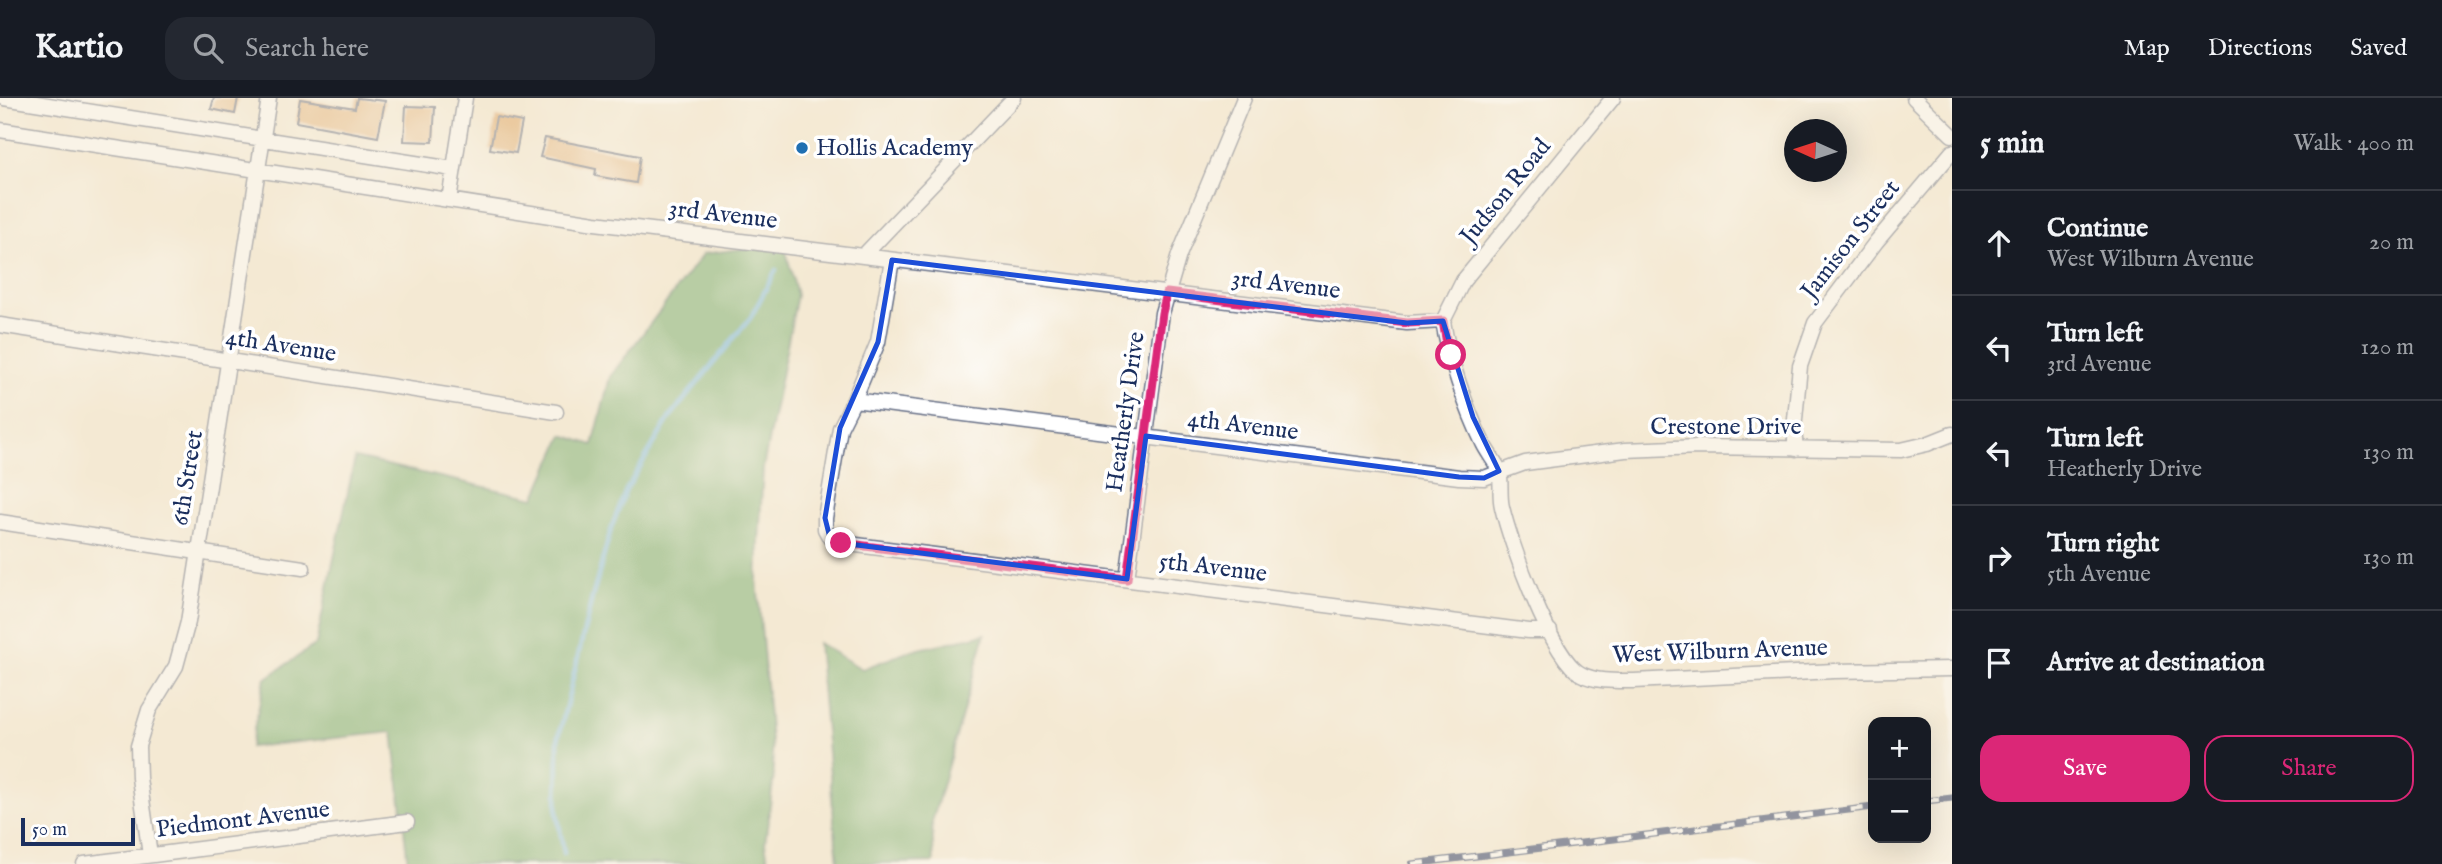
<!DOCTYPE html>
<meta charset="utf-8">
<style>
:root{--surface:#171b24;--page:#242831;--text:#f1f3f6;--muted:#9ea1a6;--line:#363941;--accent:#db2777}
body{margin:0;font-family:"IM FELL English",serif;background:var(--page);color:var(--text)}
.controls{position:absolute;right:21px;bottom:21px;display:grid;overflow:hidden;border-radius:14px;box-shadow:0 7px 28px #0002}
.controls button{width:63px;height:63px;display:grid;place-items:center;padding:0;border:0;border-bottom:2px solid var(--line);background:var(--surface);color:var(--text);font:35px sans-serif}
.compass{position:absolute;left:1784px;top:21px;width:63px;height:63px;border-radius:50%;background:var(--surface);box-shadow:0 7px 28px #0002;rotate:273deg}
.scale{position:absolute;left:21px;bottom:18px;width:114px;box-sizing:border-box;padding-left:7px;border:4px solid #1b2f5e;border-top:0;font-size:19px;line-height:24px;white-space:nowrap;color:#1b2f5e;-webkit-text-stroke:5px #fff;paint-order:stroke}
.stop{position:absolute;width:21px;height:21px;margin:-16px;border:5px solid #db2777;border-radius:50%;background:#fff}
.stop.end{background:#db2777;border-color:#fff;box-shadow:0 2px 7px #0008}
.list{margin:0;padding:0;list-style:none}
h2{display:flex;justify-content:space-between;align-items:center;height:91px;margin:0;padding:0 28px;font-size:30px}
h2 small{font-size:23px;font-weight:400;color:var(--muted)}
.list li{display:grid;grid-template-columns:46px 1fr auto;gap:21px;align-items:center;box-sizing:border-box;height:105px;padding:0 28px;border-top:2px solid var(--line)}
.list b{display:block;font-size:26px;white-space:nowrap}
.list p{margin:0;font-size:23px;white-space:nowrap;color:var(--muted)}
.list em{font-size:23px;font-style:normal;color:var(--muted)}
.actions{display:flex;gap:14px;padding:21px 28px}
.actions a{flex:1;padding:16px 0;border:2px solid var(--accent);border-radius:21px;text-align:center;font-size:24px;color:var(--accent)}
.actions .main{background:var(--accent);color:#fff}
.icon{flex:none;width:38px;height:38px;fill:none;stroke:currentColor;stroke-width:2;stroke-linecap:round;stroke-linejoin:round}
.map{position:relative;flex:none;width:1952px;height:766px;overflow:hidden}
header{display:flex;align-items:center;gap:42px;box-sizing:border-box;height:98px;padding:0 35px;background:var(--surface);border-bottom:2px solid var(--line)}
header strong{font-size:33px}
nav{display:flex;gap:38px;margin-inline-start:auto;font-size:24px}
.search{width:490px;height:63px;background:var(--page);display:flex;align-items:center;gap:18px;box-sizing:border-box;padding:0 24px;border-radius:21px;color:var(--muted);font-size:26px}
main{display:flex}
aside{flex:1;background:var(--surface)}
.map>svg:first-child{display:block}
.forest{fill:#70ab6b;stroke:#466d64;stroke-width:2}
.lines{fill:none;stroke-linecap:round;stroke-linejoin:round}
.stream{stroke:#6fb8e7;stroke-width:4.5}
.building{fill:#dfa564}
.minor-casing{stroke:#677087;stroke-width:17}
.minor{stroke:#fff;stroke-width:14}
.rail-casing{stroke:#1b2f5e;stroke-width:7}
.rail{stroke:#fff;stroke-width:4.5;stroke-dasharray:13;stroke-linecap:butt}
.route{stroke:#db2777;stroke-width:9}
.marked{fill:none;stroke:#1d4ed8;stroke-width:5;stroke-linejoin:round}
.poi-dot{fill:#1f6fb2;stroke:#fff;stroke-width:2.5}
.labels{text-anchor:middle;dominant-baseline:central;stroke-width:7;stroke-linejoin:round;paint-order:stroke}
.poi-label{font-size:24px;fill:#1b2f5e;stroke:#fff;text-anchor:start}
.street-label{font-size:24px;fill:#1b2f5e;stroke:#fff}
</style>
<header>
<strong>Kartio</strong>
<div class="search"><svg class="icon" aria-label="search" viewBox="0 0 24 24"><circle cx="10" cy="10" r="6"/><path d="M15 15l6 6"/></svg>Search here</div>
<nav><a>Map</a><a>Directions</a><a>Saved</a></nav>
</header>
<main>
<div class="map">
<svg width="1952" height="766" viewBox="0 0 1952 766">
<rect width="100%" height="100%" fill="#fff"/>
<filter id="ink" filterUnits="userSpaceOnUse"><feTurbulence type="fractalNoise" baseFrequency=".0143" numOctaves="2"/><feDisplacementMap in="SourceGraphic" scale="14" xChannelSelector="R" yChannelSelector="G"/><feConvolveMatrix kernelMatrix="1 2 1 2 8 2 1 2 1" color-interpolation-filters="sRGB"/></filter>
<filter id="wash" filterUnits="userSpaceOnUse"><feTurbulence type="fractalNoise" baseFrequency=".00686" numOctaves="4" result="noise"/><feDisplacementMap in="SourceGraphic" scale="28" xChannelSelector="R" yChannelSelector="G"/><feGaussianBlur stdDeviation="1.57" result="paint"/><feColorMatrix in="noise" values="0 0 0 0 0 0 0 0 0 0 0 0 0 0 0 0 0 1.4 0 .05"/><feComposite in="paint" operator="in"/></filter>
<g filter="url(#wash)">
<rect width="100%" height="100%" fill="#f4e9d3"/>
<path class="forest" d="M 784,145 L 797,197 L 763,370 L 757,482 L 774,677 L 765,745 L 769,766 L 408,766 L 393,634 L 250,649 L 265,581 L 316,546 L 355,360 L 535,400 L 563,337 L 593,347 L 610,279 L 703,156 Z
M 985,536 L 932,724 L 934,764 L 838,766 L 818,545 L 862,571 L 910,553 Z"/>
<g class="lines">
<path class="stream" d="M 564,755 L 557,715 L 558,642 L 592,500 L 612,428 L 626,392 L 670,319 L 751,219 L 776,172"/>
</g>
<g id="blocks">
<path class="building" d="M 214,0 L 238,0 L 235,16 L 211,11 Z
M 357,0 L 385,3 L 378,39 L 296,24 L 300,1 L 355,10 Z
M 406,8 L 435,9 L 433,44 L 404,43 Z
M 496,19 L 522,24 L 516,55 L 490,51 Z
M 545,40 L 640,58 L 636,85 L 595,78 L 596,71 L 540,59 Z"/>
</g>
</g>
<g filter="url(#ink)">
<use href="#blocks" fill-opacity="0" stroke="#677087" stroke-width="2"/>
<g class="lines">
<g class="minor-casing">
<path id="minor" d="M 4,0 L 453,71
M 1914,0 L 1952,37
M 0,32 L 595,125 L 1318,214 L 1407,225 L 1443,223
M 449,102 L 465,0
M 864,157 L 1014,0
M 892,162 L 878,244 L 854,302 L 840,330 L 825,420 L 825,431 L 830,440 L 841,445 L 872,449 L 1529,533 L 1550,533
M 1443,223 C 1448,258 1467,313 1483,345 C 1487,354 1495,363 1499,372 C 1502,383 1499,398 1502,409 C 1510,444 1551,560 1581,576 C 1596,584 1617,583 1634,583 L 1834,573 L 1952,571
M 1443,223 L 1463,183 L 1613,0
M 0,227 L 556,314
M 854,302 L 1459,379 L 1484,380 L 1525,365 L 1625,352 L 1699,349 L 1901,352 L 1927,346 L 1952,336
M 1796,351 L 1794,332 L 1800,268 L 1815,225 L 1876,144 L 1952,54
M 0,424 L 303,470
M 1127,481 L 1162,215 L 1179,157 L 1244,0
M 150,757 L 139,680 L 138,648 L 149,612 L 176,568 L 188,524 L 269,0
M 84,766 L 407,724"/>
</g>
<use href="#minor" class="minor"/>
<g class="rail-casing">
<path id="rail" d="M 1926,703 L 1952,700
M 1412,766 L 1873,709"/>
</g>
<use href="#rail" class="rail"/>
</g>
</g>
<g class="lines" filter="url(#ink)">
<path class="route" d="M 841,445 L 1127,481 L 1162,215 L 1167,195 L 1407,225 L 1443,223 L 1447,246 L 1451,257"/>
</g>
<path d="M0 0H1952V766H0ZM 892,162 L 1407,225 L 1443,223 L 1473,319 L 1499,373 L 1484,380 L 1459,379 L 1146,338 L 1127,481 L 841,445 L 830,440 L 825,420 L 840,330 L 878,244 Z" fill="#f4e9d3" fill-opacity=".55" fill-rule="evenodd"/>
<path class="marked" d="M 892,162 L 1407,225 L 1443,223 L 1473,319 L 1499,373 L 1484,380 L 1459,379 L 1146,338 L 1127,481 L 841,445 L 830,440 L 825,420 L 840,330 L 878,244 Z"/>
<circle class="poi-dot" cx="802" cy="50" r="7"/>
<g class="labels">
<g class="poi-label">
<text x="816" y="50">Hollis Academy</text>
</g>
<g class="street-label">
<text transform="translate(1506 94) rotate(-51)">Judson Road</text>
<text transform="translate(723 117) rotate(7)">3rd Avenue</text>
<text transform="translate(1851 142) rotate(-52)">Jamison Street</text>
<text transform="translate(1286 187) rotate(7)">3rd Avenue</text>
<text transform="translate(281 248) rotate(9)">4th Avenue</text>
<text transform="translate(1126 314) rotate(-82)">Heatherly Drive</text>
<text transform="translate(1243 328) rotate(7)">4th Avenue</text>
<text x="1726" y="329">Crestone Drive</text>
<text transform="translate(188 380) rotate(-81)">6th Street</text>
<text transform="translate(1213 470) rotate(7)">5th Avenue</text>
<text transform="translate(1720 554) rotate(-2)">West Wilburn Avenue</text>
<text transform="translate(243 722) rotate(-7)">Piedmont Avenue</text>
</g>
</g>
</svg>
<div class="controls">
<button>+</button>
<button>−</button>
</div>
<svg class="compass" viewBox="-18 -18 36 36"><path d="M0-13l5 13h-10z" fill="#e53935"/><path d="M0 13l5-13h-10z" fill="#9ea1a6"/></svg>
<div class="scale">50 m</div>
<div class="stop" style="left:1451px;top:257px"></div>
<div class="stop end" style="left:841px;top:445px"></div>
</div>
<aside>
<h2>5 min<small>Walk · 400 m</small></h2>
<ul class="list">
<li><svg class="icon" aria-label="ahead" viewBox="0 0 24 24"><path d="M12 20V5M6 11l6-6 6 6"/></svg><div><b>Continue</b><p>West Wilburn Avenue</p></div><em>20 m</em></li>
<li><svg class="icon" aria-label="left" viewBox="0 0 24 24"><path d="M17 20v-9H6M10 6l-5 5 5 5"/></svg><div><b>Turn left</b><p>3rd Avenue</p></div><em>120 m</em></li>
<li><svg class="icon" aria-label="left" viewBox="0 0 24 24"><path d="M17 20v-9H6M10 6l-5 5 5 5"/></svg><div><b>Turn left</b><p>Heatherly Drive</p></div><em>130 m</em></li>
<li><svg class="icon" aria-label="right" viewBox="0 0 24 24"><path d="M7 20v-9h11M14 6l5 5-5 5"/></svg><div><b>Turn right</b><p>5th Avenue</p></div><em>130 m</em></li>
<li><svg class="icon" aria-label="arrive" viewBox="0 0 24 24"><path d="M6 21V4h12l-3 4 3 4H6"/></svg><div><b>Arrive at destination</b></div></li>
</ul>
<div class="actions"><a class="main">Save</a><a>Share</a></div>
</aside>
</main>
